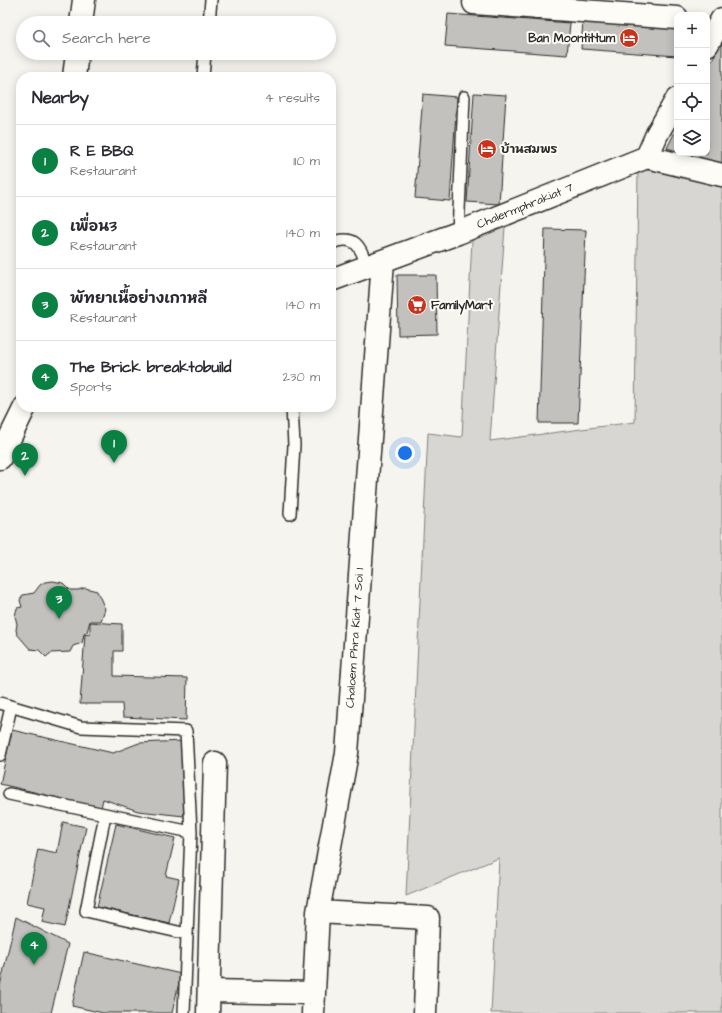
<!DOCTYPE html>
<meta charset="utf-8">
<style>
:root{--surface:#fff;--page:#f7f7f7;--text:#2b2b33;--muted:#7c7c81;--line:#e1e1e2;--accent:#0b8043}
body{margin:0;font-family:"Architects Daughter","Playpen Sans Thai",sans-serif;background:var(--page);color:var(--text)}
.controls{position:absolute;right:12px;top:12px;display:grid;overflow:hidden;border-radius:8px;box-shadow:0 2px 10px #0003}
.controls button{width:36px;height:36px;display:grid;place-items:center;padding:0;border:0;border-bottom:1px solid var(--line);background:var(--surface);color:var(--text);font:20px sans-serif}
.you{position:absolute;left:405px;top:453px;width:14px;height:14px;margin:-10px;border:3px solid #fff;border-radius:50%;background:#1a73e8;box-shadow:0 0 0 6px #1a73e833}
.badge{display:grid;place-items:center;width:26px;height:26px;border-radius:50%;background:var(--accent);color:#fff;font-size:13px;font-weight:700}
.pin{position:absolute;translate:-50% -33px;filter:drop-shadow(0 1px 2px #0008)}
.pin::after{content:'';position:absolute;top:21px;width:14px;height:12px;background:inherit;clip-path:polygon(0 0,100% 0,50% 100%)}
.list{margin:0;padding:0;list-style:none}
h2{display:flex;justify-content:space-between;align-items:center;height:52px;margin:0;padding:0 16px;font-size:17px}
h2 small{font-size:13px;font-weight:400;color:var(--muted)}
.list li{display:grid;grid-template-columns:26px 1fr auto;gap:12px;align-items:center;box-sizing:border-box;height:72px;padding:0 16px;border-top:1px solid var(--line)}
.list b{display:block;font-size:15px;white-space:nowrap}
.list p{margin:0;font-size:13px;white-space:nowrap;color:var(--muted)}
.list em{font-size:13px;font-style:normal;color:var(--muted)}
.icon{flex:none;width:22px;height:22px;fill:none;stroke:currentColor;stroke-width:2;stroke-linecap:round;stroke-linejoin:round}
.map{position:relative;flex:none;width:722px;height:1013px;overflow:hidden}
.search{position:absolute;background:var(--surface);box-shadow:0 2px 10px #0003;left:16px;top:16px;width:320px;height:44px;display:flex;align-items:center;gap:10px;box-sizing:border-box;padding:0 14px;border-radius:22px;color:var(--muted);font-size:15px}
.panel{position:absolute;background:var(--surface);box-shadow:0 2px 10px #0003;left:16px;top:72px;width:320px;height:340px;border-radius:16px}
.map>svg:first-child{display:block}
.green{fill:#d7d6d2;stroke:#81807e}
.building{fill:#c2c1be;stroke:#2b2b2b}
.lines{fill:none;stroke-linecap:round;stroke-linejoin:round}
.lane-casing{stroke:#2b2b2b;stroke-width:14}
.street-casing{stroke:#2b2b2b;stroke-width:25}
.secondary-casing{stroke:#2b2b2b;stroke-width:25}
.lane{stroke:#fdfcf7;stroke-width:11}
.street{stroke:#fdfcf7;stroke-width:22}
.secondary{stroke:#fdfcf7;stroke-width:22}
.labels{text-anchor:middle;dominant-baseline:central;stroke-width:4;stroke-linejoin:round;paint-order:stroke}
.poi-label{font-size:12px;font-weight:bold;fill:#2b2b2b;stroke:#fdfcf7;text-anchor:start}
.street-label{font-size:12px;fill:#2b2b2b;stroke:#fdfcf7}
</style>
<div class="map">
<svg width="722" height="1013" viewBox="0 0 722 1013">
<rect width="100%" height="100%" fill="#f5f4ef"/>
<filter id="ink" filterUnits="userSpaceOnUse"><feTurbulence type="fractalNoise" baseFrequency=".025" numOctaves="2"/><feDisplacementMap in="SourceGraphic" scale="8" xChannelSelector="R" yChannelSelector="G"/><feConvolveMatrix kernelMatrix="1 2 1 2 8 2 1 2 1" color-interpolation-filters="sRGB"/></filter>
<g filter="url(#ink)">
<path class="green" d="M 638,170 L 674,171 L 722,187 L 722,1013 L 491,1013 L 499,858 L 406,896 L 428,433 L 462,437 L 472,240 L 505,227 L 490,441 L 635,422 Z"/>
<path class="building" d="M 448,14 L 570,23 L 567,55 L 445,46 Z
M 583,20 L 677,27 L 677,56 L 581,49 Z
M 722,41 L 722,165 L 682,153 L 707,153 L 707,70 Z
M 474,93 L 506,95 L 499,204 L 467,202 Z
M 423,94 L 457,97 L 450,201 L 415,198 Z
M 677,128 L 677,151 L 667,148 Z
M 545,229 L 586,230 L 578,423 L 539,423 Z
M 397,275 L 436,275 L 437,334 L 398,335 Z
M 53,581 L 63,583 L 70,590 L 78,590 L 85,588 L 97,591 L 105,609 L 101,621 L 90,621 L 87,632 L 84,634 L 82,643 L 73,646 L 70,652 L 51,653 L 46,657 L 39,650 L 30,649 L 17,634 L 16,630 L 17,624 L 15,616 L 17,608 L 22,607 L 20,600 L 23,595 L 34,593 L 40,585 L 45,582 Z
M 90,622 L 122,624 L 122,651 L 114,651 L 114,676 L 187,678 L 186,720 L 123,717 L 122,704 L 80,704 L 85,634 L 90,635 Z
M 12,730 L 113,753 L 139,743 L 183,741 L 184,816 L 138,811 L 103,799 L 101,808 L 0,784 Z
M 63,822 L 86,827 L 65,927 L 42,922 L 45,907 L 27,903 L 38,849 L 57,853 Z
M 116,824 L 175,838 L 166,876 L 179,879 L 169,923 L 97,907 Z
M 16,917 L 68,944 L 51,1013 L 0,1013 L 0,986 Z
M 84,952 L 181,974 L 172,1013 L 103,1013 L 72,1006 Z"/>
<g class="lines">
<g class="lane-casing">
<path id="lane" d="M 209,23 L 211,0
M 203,77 L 205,53
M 458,233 L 464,97
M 331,243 C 355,234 361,246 367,267
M 290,514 L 294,445 L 292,407
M 0,703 L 81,727 L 186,731 L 191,832 L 184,1013
M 0,755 L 11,707
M 9,794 L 191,832
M 105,815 L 86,911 L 187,934"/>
</g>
<g class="street-casing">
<path id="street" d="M 474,3 L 677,18
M 707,45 L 722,19
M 647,157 L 657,134 L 677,99
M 331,280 L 458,233 L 647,157 L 722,175
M 318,912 L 428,918 L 425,1013
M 209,991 L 314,993
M 208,1013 L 215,763
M 313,1013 L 318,912 L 347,753 L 383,261"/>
</g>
<g class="secondary-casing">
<path id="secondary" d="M 81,23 L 84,0
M 74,77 L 77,53
M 0,458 L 25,407"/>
</g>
<use href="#lane" class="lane"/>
<use href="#street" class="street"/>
<use href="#secondary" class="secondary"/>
</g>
</g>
<defs>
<g id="hotel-disc" transform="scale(1)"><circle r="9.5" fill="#c8321e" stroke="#fdfcf7"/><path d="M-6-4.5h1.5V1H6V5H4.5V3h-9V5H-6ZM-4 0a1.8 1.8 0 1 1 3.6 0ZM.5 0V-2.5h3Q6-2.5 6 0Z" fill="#fff"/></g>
<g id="supermarket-disc" transform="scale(1)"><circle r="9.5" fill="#c8321e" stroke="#fdfcf7"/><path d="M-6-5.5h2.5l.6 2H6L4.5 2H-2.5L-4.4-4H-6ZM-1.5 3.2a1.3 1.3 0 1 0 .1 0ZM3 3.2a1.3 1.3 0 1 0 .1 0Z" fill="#fff"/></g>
</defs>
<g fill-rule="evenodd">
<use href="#hotel-disc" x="629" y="38"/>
<use href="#hotel-disc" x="487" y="149"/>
<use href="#supermarket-disc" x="417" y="305"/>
</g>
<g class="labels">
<g class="poi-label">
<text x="615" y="38" text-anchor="end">Ban Moontittum</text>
<text x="501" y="149">บ้านสมพร</text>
<text x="431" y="305">FamilyMart</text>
</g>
<g class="street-label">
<text transform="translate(525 206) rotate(-22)">Chalermphrakiat 7</text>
<text transform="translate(355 638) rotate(-86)">Chaloem Phra Kiat 7 Soi 1</text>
</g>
</g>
</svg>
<div class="controls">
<button>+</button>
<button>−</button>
<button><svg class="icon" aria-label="locate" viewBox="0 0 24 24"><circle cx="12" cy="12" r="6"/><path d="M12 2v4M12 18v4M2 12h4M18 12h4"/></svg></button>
<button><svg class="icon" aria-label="layers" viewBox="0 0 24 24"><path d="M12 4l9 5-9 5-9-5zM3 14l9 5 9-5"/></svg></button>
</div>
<div class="you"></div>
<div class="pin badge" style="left:114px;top:463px">1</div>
<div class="pin badge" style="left:25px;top:476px">2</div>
<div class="pin badge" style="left:59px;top:619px">3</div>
<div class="pin badge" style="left:34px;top:965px">4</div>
<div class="search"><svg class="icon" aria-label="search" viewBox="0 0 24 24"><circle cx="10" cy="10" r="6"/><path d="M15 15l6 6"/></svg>Search here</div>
<section class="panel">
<h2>Nearby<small>4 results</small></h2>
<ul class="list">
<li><span class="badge">1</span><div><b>R E BBQ</b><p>Restaurant</p></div><em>110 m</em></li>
<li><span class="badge">2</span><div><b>เพื่อน3</b><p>Restaurant</p></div><em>140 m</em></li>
<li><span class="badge">3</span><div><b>พัทยาเนื้อย่างเกาหลี</b><p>Restaurant</p></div><em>140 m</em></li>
<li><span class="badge">4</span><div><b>The Brick breaktobuild</b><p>Sports</p></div><em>230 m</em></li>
</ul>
</section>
</div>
